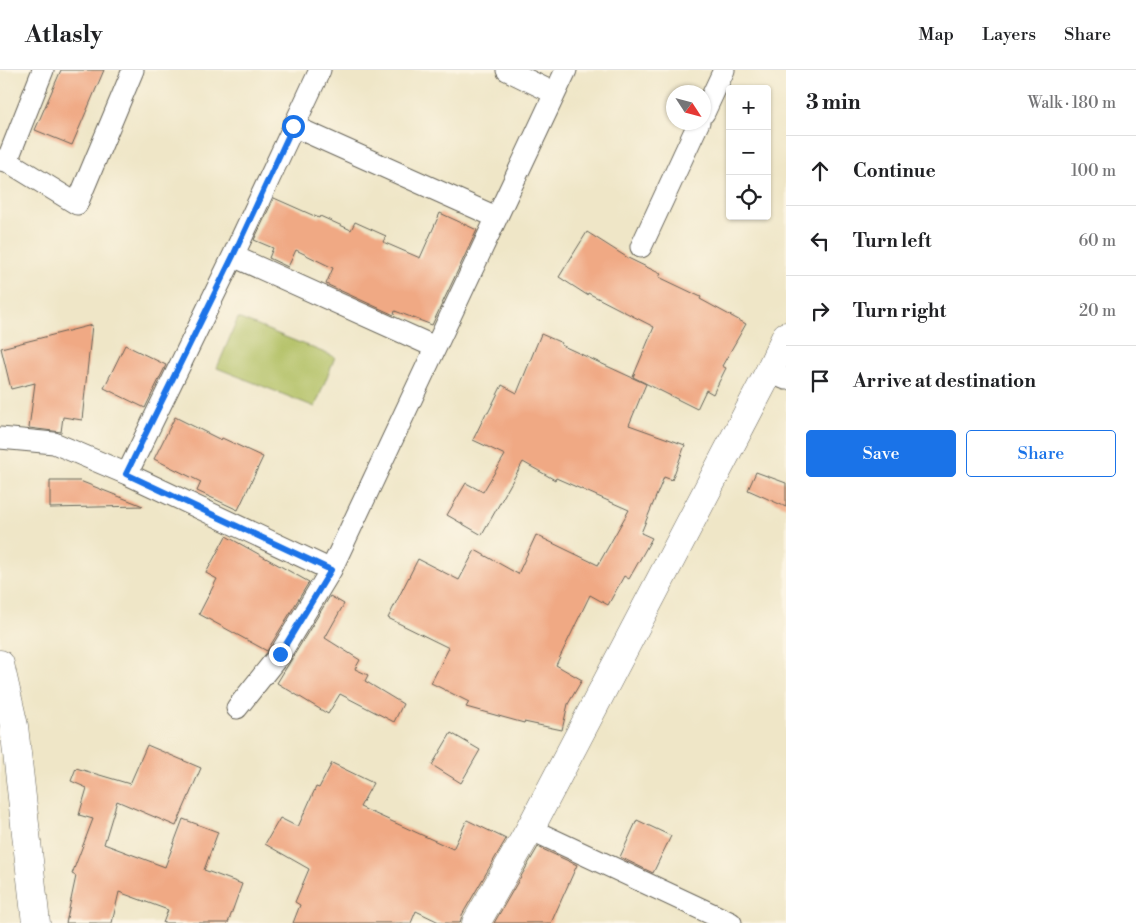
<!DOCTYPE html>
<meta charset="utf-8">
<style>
:root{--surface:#fff;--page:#f2f2f2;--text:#202124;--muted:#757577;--line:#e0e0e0;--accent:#1a73e8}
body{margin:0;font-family:"Libre Bodoni",serif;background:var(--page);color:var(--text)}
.controls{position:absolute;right:15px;top:15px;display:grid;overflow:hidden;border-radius:5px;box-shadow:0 1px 4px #0004}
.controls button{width:45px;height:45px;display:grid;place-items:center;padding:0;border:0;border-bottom:1px solid var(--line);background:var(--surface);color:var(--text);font:25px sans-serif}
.compass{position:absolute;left:666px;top:15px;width:45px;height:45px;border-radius:50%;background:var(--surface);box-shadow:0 1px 4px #0004;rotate:126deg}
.stop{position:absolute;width:15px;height:15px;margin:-11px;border:4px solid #1a73e8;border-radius:50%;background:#fff}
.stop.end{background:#1a73e8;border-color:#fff;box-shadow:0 1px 5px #0008}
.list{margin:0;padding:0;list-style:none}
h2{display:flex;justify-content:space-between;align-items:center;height:65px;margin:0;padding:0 20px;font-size:21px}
h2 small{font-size:16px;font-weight:400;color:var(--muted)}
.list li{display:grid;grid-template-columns:32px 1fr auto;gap:15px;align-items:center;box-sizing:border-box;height:70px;padding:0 20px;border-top:1px solid var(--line)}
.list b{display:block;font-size:19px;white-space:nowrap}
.list em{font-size:16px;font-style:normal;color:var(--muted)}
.actions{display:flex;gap:10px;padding:15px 20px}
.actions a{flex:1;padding:11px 0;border:1px solid var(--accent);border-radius:5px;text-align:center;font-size:18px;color:var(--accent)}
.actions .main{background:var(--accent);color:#fff}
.icon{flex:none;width:28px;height:28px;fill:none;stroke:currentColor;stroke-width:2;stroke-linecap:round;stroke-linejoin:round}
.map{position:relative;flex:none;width:786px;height:853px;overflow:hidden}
header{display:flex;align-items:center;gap:30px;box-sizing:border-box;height:70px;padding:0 25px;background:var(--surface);border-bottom:1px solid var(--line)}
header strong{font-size:24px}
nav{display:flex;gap:28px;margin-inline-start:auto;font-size:18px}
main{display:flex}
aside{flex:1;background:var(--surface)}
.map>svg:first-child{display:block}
.green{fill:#b0bf62;stroke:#666e3f}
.building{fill:#f0a984}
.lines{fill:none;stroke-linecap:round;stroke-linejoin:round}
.street-casing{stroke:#666358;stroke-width:23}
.secondary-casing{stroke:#666358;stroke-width:29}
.primary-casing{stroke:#666358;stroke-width:29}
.street{stroke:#fff;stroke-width:21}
.secondary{stroke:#fff;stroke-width:28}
.primary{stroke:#fff;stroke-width:28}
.route{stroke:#1a73e8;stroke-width:6}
</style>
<header>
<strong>Atlasly</strong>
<nav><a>Map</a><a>Layers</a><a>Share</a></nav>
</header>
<main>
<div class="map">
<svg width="786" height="853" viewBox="0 0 786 853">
<rect width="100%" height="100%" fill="#fcf5e5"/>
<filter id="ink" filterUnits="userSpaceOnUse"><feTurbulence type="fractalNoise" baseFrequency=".02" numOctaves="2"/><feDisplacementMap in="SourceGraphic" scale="10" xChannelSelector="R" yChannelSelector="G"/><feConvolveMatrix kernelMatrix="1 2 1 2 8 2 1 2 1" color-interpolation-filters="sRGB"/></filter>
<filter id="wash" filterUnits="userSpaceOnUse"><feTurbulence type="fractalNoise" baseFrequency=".0096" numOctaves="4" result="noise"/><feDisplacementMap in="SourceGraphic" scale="20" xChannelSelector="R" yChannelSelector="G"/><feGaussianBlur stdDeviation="1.12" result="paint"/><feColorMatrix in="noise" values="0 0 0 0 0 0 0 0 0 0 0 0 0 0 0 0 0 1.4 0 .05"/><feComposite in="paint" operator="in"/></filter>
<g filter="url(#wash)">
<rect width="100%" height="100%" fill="#efe6c7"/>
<path class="green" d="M 238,248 L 335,287 L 315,337 L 217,298 Z"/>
<g id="blocks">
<path class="building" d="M 61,0 L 104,0 L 72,75 L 35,60 Z
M 274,128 L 319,148 L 320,146 L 351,160 L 355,152 L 386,166 L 383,172 L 420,188 L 440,143 L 477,160 L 432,255 L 395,241 L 394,245 L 326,214 L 333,198 L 296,180 L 288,197 L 269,188 L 273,178 L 254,170 Z
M 587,162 L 628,188 L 661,204 L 659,207 L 701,227 L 700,229 L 746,254 L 722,296 L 726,298 L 713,324 L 706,320 L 697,339 L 633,307 L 654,257 L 588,223 L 587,225 L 559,207 Z
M 92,255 L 82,350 L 63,347 L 61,362 L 29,358 L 35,313 L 11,319 L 1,278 Z
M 541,264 L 562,273 L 561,275 L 646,314 L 629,355 L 685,375 L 672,410 L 664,407 L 641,463 L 652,468 L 629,509 L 624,506 L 608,535 L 590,525 L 556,595 L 582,610 L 568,634 L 562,660 L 524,652 L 524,653 L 466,637 L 469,632 L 431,613 L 449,578 L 388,548 L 418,489 L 459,510 L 475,480 L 518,504 L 536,465 L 598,495 L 629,440 L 556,408 L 555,410 L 523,392 L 482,465 L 447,445 L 466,413 L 483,422 L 505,385 L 473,370 L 486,343 L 488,343 L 502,315 L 517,323 Z
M 125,275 L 166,295 L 145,338 L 104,318 Z
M 175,347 L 221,370 L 222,368 L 263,387 L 238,440 L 197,421 L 201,412 L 154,389 Z
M 756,402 L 786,413 L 786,437 L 748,420 Z
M 50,411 L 80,411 L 143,436 L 50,438 Z
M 226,466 L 309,512 L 267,581 L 199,544 L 217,509 L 206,503 Z
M 330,526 L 344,534 L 325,568 L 360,590 L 355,599 L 368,605 L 365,611 L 403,634 L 394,652 L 340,624 L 328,644 L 277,613 Z
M 451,663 L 480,680 L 461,713 L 432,695 Z
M 147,675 L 201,698 L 176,756 L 117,731 L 104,774 L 165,797 L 183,749 L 218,762 L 204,800 L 242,814 L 228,853 L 163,853 L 168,840 L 119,822 L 112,853 L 66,853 L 76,806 L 72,804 L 93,749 L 79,745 L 87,718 L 71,711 L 76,698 L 130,714 Z
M 332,693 L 373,713 L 360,737 L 453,779 L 467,750 L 506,769 L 462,845 L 460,853 L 441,853 L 416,841 L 411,853 L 293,853 L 300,835 L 295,832 L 309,799 L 265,774 L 280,748 L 298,757 L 316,717 L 319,718 Z
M 637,750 L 671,766 L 653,803 L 620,787 Z
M 538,777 L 577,795 L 551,853 L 494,853 Z"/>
</g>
</g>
<g filter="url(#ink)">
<use href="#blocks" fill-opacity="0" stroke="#666358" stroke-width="1"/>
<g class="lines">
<g class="street-casing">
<path id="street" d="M 507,0 L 554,23
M 704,43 L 724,0
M 293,56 L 496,147
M 0,90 L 7,91 L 77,134 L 133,0
M 7,91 L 43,0
M 641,177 L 699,52
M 233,186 L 435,277
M 769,302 L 786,309
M 0,368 L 54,373 L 127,404 L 331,500
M 127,404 L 233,186 L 320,0
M 237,638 L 280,584 L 331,500 L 566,0
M 530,759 L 731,853"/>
</g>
<g class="secondary-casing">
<path id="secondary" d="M 476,853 L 530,759 L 769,302 L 786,266"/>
</g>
<g class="primary-casing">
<path id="primary" d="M 0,594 L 14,656 L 36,853"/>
</g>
<use href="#street" class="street"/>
<use href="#secondary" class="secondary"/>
<use href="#primary" class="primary"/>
</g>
</g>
<g class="lines" filter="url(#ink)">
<path class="route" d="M 280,584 L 331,500 L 126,404 L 233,186 L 293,56"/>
</g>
</svg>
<div class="controls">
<button>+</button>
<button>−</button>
<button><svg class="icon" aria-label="locate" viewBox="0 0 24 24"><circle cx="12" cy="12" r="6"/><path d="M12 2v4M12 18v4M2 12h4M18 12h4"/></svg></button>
</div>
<svg class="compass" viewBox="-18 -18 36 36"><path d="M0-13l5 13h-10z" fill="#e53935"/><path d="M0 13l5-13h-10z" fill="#757577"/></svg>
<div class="stop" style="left:293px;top:56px"></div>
<div class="stop end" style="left:280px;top:584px"></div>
</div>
<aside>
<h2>3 min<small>Walk · 180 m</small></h2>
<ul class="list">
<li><svg class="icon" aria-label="ahead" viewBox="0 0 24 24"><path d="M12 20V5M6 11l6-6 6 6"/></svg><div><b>Continue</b></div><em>100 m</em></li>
<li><svg class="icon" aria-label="left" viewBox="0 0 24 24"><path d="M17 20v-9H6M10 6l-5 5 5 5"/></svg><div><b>Turn left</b></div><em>60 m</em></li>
<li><svg class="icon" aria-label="right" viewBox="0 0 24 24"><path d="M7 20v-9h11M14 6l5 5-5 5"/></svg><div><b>Turn right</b></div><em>20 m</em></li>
<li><svg class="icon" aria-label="arrive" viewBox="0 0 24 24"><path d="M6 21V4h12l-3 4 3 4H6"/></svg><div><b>Arrive at destination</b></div></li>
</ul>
<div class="actions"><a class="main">Save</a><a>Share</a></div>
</aside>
</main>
